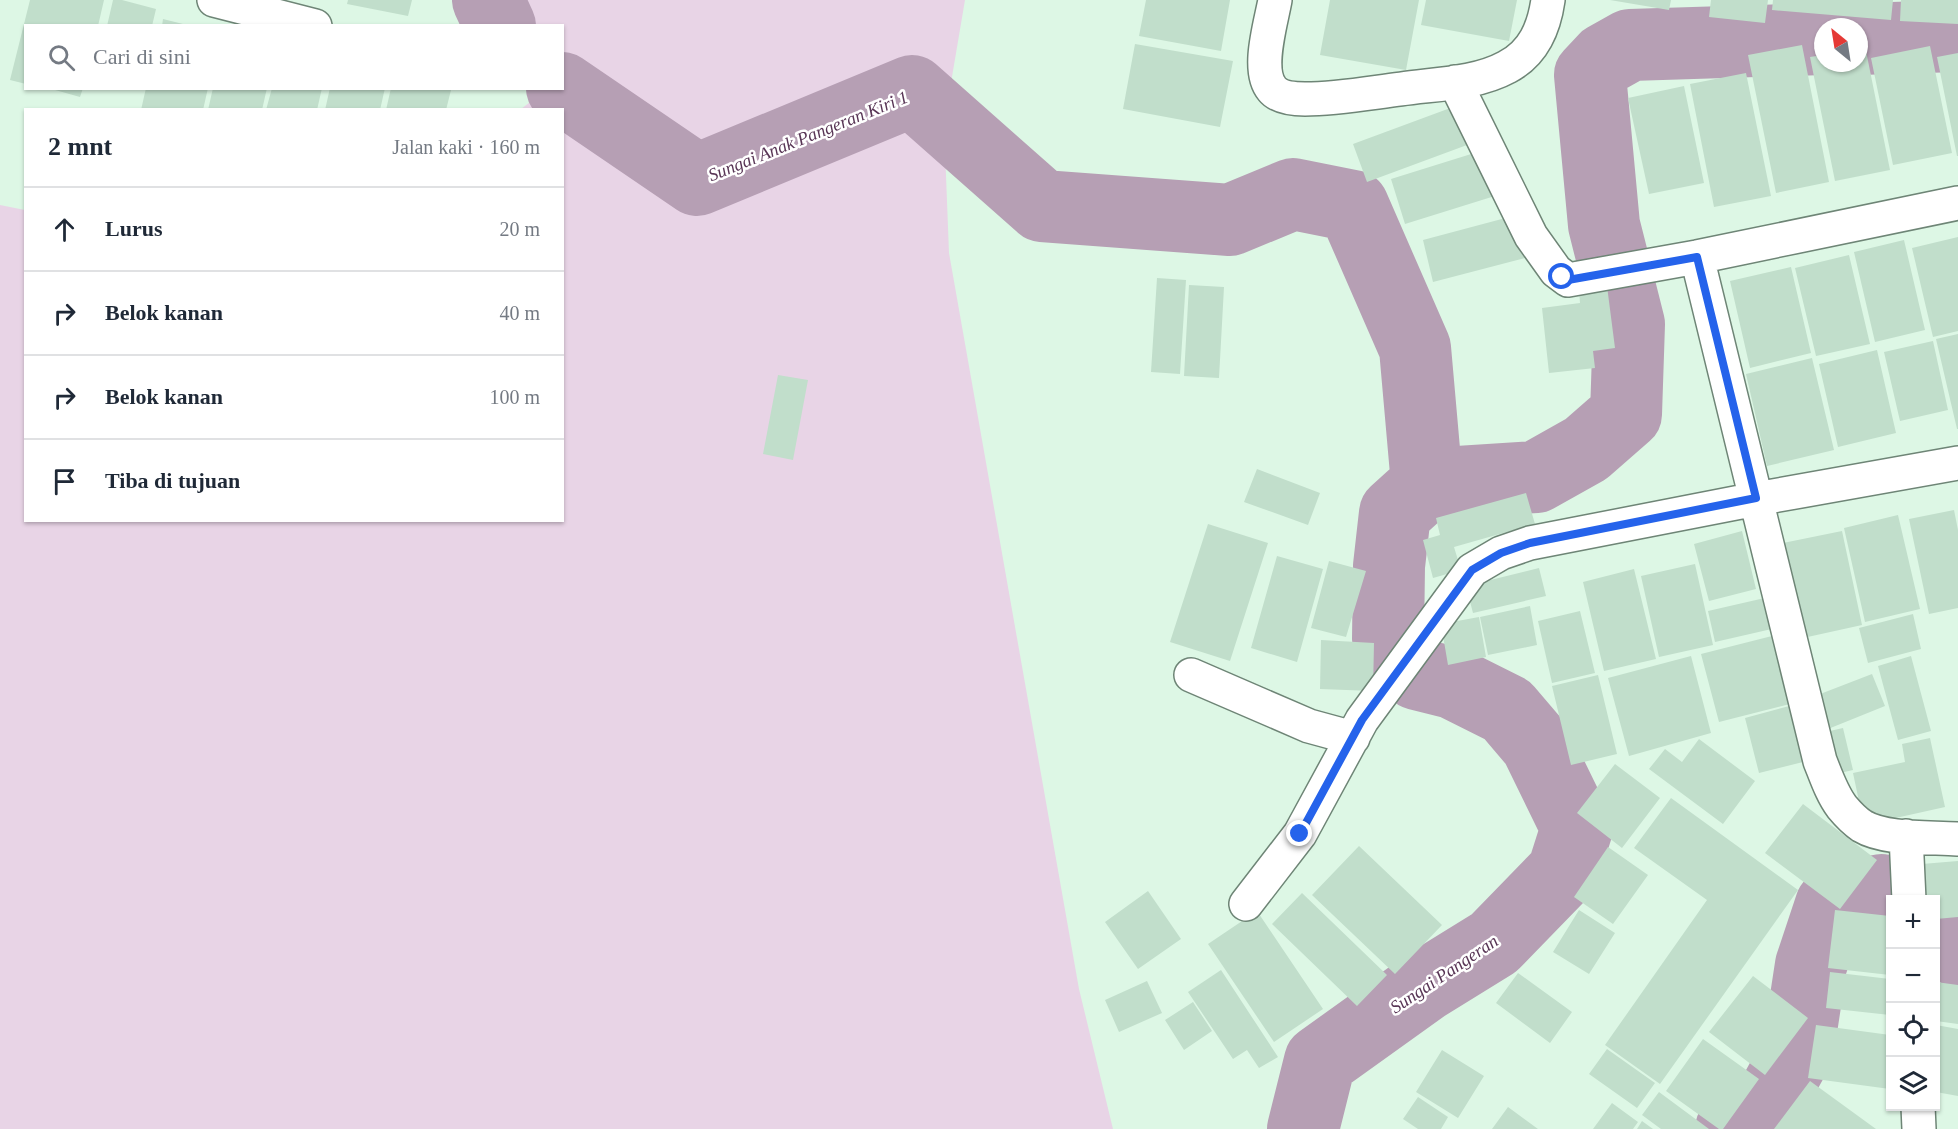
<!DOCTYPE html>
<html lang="id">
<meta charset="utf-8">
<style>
:root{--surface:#fff;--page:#f2f2f3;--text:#1f2937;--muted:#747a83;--line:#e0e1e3}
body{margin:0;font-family:Georgia,serif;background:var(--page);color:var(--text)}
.controls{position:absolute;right:18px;bottom:18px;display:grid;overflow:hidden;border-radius:0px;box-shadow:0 2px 4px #0004}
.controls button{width:54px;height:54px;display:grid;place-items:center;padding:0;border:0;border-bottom:2px solid var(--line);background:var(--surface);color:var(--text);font:30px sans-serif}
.compass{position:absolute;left:1814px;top:18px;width:54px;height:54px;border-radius:50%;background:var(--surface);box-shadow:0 2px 4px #0004;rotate:330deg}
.stop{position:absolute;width:18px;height:18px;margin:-14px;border:4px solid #2563eb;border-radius:50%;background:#fff}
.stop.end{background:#2563eb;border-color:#fff;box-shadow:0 2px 6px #0008}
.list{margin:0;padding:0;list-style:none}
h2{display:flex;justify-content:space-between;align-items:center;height:78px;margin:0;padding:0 24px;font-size:26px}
h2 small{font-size:20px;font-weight:400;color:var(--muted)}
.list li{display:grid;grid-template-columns:39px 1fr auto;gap:18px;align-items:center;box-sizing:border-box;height:84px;padding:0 24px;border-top:2px solid var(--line)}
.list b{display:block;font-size:22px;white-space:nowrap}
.list em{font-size:20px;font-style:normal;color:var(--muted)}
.icon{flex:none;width:33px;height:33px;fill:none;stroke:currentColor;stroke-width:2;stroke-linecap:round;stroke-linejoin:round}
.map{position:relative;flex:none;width:1958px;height:1129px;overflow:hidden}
.search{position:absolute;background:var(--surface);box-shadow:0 2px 4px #0004;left:24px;top:24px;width:540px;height:66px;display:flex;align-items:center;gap:15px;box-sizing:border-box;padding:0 21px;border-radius:0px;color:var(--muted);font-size:22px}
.panel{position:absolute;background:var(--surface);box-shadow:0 2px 4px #0004;left:24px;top:108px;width:540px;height:414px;border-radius:0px}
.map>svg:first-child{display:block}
.green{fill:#e8d4e6}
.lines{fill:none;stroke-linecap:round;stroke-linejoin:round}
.river{stroke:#b69fb4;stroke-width:72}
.building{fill:#c1decb}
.minor-casing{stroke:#6e8576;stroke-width:36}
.minor{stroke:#fff;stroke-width:33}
.route{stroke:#2563eb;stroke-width:8}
.labels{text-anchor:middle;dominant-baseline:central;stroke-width:5;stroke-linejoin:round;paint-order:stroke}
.water-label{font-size:18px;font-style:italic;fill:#583555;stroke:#fff}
</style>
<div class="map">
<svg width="1958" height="1129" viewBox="0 0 1958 1129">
<rect width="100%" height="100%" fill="#ddf7e5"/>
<path class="green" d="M 523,0 L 965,0 L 944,124 L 949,253 L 1079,989 L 1113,1129 L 0,1129 L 0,205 L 25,210 L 26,520 L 562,520 L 562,110 L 521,109 L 538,96 L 537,89 L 562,88 L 562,26 L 527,25 Z"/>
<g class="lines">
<path class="river" d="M 488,0 L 500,26
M 1859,39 L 1958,36
M 562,88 L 697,180 L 912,91 L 1042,206 L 1230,220 L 1293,194 L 1353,206 L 1415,348 L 1427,484
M 1427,484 L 1536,477 L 1586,449 L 1626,414 L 1629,324 L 1604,225 L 1590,75 L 1605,59 L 1630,45 L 1823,39
M 1936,923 L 1958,951
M 1303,1129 L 1320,1061 L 1426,985 L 1494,943 L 1563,872 L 1577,828 L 1536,744 L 1507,710 L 1453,683 L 1417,674 L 1388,639 L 1389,566 L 1395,513 L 1427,484
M 1731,1129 L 1769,1103 L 1798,1050 L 1811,965 L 1831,905 L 1881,890 L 1900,900"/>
</g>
<path class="building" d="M 30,0 L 104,0 L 98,26 L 26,26 L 26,84 L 10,80 Z
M 113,0 L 122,0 L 156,9 L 152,26 L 107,26 Z
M 348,0 L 412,0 L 408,16 L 347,4 Z
M 1146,0 L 1230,0 L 1221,51 L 1139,36 Z
M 1330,0 L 1419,0 L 1406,70 L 1320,55 Z
M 1426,0 L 1517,0 L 1509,41 L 1421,25 Z
M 1610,0 L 1671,0 L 1669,10 Z
M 1711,0 L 1768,0 L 1765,23 L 1709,17 Z
M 1773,0 L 1893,0 L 1891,20 L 1772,10 Z
M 1901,0 L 1958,0 L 1958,24 L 1900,21 Z
M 163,19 L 187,25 L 187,26 L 162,26 Z
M 1135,44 L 1233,61 L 1220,127 L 1123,109 Z
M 1802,45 L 1829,182 L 1776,193 L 1748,55 Z
M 1865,46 L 1890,170 L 1835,181 L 1810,57 L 1823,55 L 1823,63 L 1859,63 L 1859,48 Z
M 1930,46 L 1952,153 L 1893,165 L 1871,58 Z
M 1958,53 L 1958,156 L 1957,156 L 1937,57 Z
M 1746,73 L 1771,196 L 1714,207 L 1690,84 Z
M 1684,86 L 1704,183 L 1649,194 L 1628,98 Z
M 48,88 L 83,88 L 80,97 Z
M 146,88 L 208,88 L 203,110 L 141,110 Z
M 213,88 L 267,88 L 262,110 L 208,110 Z
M 272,88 L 322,88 L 317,110 L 266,110 Z
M 330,88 L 385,88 L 380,110 L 325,110 Z
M 391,88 L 445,88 L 451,90 L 446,110 L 386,110 Z
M 1453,107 L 1467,145 L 1367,182 L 1353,144 Z
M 1484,150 L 1498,195 L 1405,224 L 1391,179 Z
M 1513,216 L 1525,258 L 1433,282 L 1423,240 Z
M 1958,237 L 1958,331 L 1933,337 L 1912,248 Z
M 1904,240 L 1925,330 L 1875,342 L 1854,252 Z
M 1849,255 L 1870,344 L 1816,356 L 1795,268 Z
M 1791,267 L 1811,353 L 1750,368 L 1730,281 Z
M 1157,278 L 1186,280 L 1180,374 L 1151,372 Z
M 1189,285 L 1224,287 L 1219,378 L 1184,376 Z
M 1607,286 L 1615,348 L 1593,351 L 1595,368 L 1549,373 L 1542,308 L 1580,303 L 1579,290 Z
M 1958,334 L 1958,429 L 1957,429 L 1936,339 Z
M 1933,341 L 1948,410 L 1900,421 L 1884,352 Z
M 1877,350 L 1896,433 L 1838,447 L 1819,364 Z
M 1812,358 L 1834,450 L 1767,466 L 1746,374 Z
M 778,375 L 808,380 L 793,460 L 763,454 Z
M 1257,469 L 1320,493 L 1308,525 L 1244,502 Z
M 1526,493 L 1535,524 L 1454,547 L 1461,570 L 1433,578 L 1423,540 L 1440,535 L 1436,518 Z
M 1954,510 L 1958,530 L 1958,608 L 1929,614 L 1909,519 Z
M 1898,515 L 1920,609 L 1865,622 L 1844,528 Z
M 1208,524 L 1268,543 L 1230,661 L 1170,642 Z
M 1742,531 L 1756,589 L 1709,601 L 1694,544 Z
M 1842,531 L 1862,625 L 1803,638 L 1783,543 Z
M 1277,556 L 1323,569 L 1297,662 L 1251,648 Z
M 1329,561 L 1366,571 L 1346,637 L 1311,628 Z
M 1695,564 L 1713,645 L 1659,657 L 1641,576 Z
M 1539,568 L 1546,596 L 1473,613 L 1466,586 Z
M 1634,569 L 1656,659 L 1604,671 L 1583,582 Z
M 1769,597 L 1776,628 L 1715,642 L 1708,611 Z
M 1530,606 L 1537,645 L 1488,655 L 1480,617 Z
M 1580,611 L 1595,673 L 1552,683 L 1538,621 Z
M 1913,614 L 1921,649 L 1868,663 L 1859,628 Z
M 1479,617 L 1486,657 L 1448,665 L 1441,624 Z
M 1772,636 L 1790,704 L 1719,722 L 1701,654 Z
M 1321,640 L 1374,643 L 1373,691 L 1320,689 Z
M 1691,656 L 1711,733 L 1629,756 L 1608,678 Z
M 1911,656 L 1931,731 L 1898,740 L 1878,666 Z
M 1872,674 L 1885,706 L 1828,729 L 1815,696 Z
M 1598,675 L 1617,754 L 1571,765 L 1552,686 Z
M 1793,705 L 1807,761 L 1759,773 L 1745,718 Z
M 1843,728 L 1853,770 L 1831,775 L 1821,733 Z
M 1930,738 L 1945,807 L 1864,825 L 1853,773 L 1905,762 L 1902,744 Z
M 1699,739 L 1755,781 L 1723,824 L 1649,769 L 1665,749 L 1682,762 Z
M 1615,764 L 1660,798 L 1622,848 L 1577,813 Z
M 1671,798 L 1798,890 L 1660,1084 L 1605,1045 L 1707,900 L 1634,848 Z
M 1803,804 L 1877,860 L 1840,909 L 1765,853 Z
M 1359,846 L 1442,925 L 1395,974 L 1312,895 Z
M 1608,847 L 1648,875 L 1613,924 L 1574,897 Z
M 1958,861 L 1958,917 L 1936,919 L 1936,900 L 1924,900 L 1922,864 Z
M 1148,891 L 1181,939 L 1138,969 L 1105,922 Z
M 1302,893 L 1387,975 L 1357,1006 L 1272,924 Z
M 1579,910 L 1615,933 L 1589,974 L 1553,952 Z
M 1835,910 L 1890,916 L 1890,975 L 1828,968 Z
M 1257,911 L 1323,1009 L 1274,1042 L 1208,944 Z
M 1221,970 L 1278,1057 L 1259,1068 L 1247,1050 L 1233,1059 L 1188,992 Z
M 1830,972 L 1890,979 L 1890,1015 L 1826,1008 Z
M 1518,973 L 1572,1012 L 1550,1043 L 1496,1003 Z
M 1753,976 L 1808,1018 L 1765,1075 L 1709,1032 Z
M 1147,981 L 1162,1013 L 1119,1032 L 1105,1000 Z
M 1936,982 L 1958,985 L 1958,1024 L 1936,1021 Z
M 1193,1002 L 1212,1031 L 1184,1050 L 1165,1020 Z
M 1816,1025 L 1890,1035 L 1890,1089 L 1808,1078 Z
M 1936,1025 L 1958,1029 L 1958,1096 L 1936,1092 Z
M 1703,1039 L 1759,1079 L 1723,1129 L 1719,1129 L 1666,1091 Z
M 1607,1049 L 1655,1083 L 1637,1108 L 1589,1074 Z
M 1442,1050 L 1484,1076 L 1458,1118 L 1416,1092 Z
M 1810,1081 L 1876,1129 L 1774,1129 Z
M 1659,1092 L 1709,1129 L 1661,1129 L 1642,1115 Z
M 1418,1097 L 1448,1117 L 1441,1129 L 1418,1129 L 1403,1119 Z
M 1612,1103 L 1638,1122 L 1633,1129 L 1593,1129 Z
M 1508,1107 L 1538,1129 L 1492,1129 Z
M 1642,1121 L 1653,1129 L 1637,1129 Z"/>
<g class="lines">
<g class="minor-casing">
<path id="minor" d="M 214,0 L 315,26
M 1275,0 C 1271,23 1256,70 1272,89 C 1279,98 1294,99 1305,99 C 1337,99 1369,93 1401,89 C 1435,84 1476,84 1507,67 C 1534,53 1544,28 1548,0
M 1455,82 L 1531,236 L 1556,271 L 1568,280 L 1697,257 L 1958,203
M 1697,257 L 1756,499 L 1958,463
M 1191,675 L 1309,726 L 1353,738
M 1906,836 L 1909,900
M 1246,904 L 1300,834 L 1362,720 L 1472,570 L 1501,553 L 1530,543 L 1756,499 L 1820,761 C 1826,776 1832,794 1842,807 C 1847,813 1856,822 1862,826 C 1885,840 1931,837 1958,839
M 1918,1106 L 1919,1129"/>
</g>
<use href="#minor" class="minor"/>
</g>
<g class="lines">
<path class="route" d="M 1300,834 L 1362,720 L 1472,570 L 1501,553 L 1530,543 L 1756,498 L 1697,257 L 1568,280 L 1562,277"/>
</g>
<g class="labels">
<g class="water-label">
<text transform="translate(808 136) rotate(-22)">Sungai Anak Pangeran Kiri 1</text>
<text transform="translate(1444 974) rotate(-34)">Sungai Pangeran</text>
</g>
</g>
</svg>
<div class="controls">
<button>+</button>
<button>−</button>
<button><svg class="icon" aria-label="locate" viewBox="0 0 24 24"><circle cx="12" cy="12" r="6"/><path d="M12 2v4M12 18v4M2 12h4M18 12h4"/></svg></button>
<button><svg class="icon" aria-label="layers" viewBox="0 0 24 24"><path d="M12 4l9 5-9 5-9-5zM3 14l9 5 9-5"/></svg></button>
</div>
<svg class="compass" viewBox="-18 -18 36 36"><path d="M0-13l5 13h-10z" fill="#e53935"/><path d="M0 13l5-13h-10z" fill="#747a83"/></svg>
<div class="stop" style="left:1562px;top:277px"></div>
<div class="stop end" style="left:1300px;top:834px"></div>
<div class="search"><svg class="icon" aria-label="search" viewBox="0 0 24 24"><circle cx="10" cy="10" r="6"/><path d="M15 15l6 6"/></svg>Cari di sini</div>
<section class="panel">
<h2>2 mnt<small>Jalan kaki · 160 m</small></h2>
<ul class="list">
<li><svg class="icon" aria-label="ahead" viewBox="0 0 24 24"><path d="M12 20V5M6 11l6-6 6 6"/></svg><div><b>Lurus</b></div><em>20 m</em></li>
<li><svg class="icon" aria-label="right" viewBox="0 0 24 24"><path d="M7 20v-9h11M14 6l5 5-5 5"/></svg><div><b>Belok kanan</b></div><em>40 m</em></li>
<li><svg class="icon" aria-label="right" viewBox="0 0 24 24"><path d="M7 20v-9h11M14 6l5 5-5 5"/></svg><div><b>Belok kanan</b></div><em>100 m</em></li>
<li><svg class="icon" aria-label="arrive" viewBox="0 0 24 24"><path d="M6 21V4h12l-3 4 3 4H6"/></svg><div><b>Tiba di tujuan</b></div></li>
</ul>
</section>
</div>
